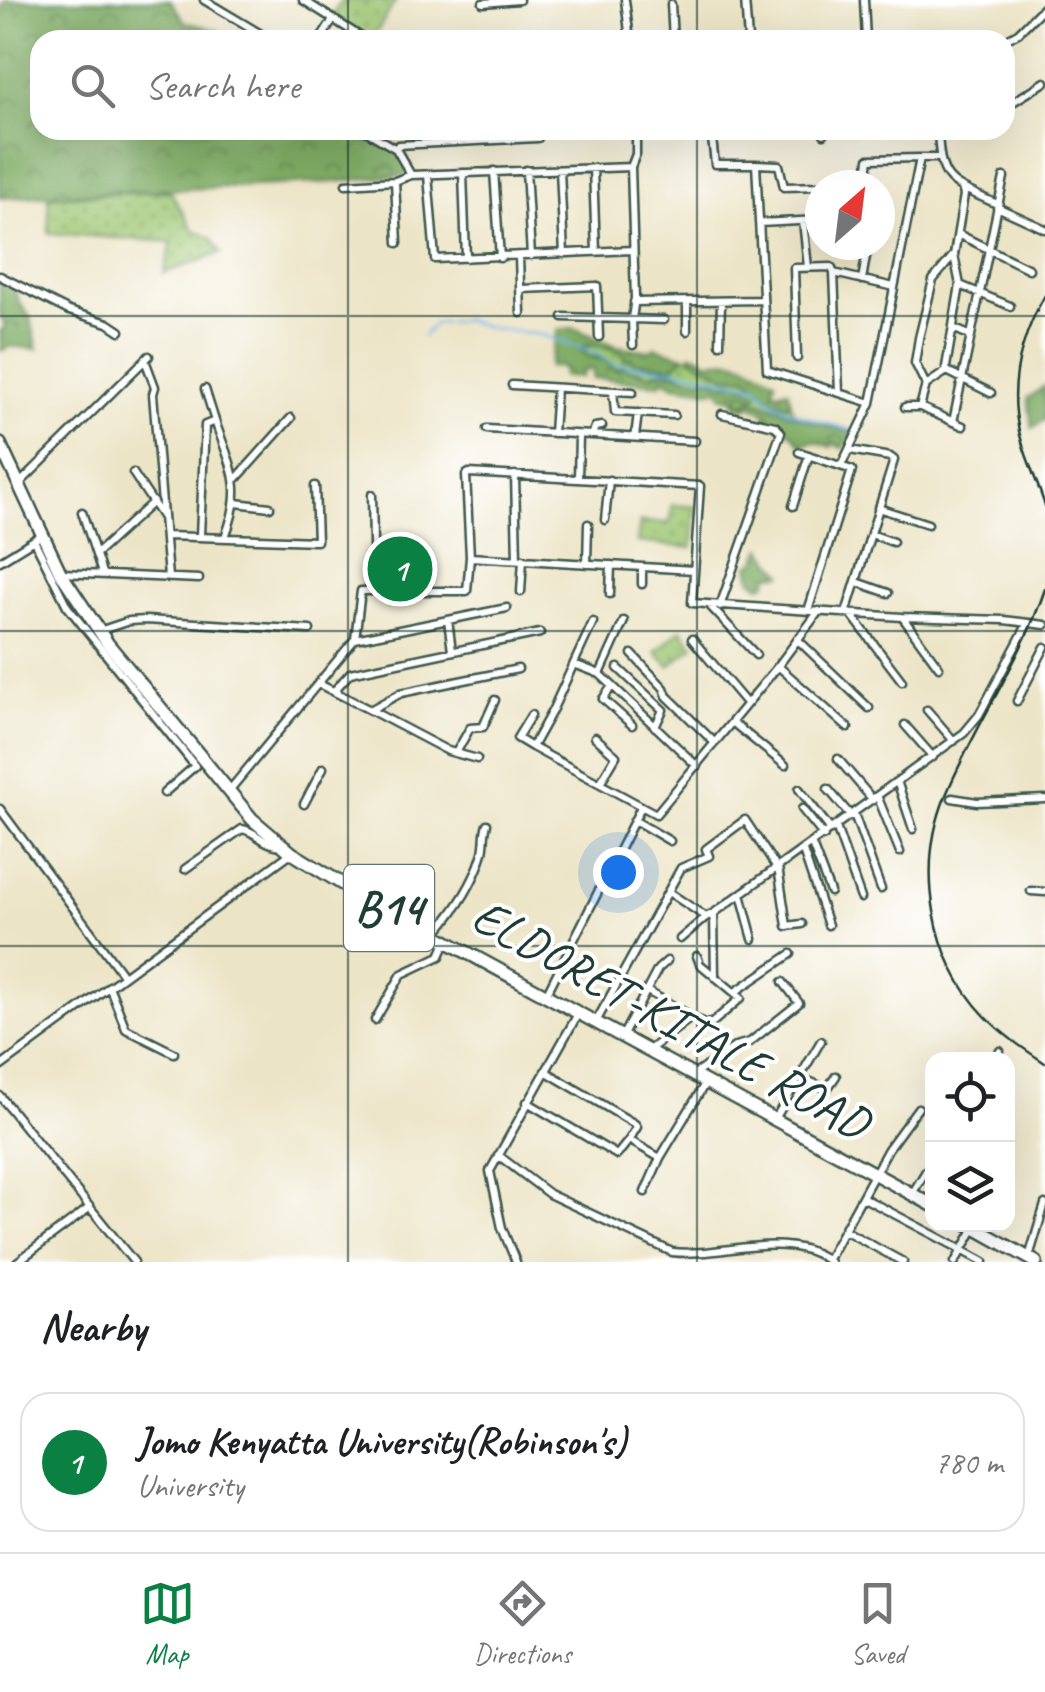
<!DOCTYPE html>
<style>
:root{--surface:#fff;--page:#f6f6f6;--text:#202124;--muted:#757577;--line:#e0e0e0;--accent:#0b8043}
body{margin:0;font-family:Caveat,sans-serif;background:var(--page);color:var(--text)}
.controls{position:absolute;right:30px;bottom:30px;display:grid;overflow:hidden;border-radius:20px;box-shadow:0 10px 40px #0002}
.controls button{width:90px;height:90px;display:grid;place-items:center;padding:0;border:0;border-bottom:2px solid var(--line);background:var(--surface);color:var(--text);font:50px sans-serif}
.compass{position:absolute;left:805px;top:170px;width:90px;height:90px;border-radius:50%;background:var(--surface);box-shadow:0 10px 40px #0002;rotate:28deg}
.you{position:absolute;left:618px;top:872px;width:35px;height:35px;margin:-25px;border:8px solid #fff;border-radius:50%;background:#1a73e8;box-shadow:0 0 0 15px #1a73e833}
.badge{display:grid;place-items:center;width:65px;height:65px;border-radius:50%;background:var(--accent);color:#fff;font-size:32px;font-weight:700}
.pin{position:absolute;translate:-50% -50%;border:5px solid #fff;box-shadow:0 2px 10px #0006}
.list{margin:0;padding:0;list-style:none}
h2{display:flex;justify-content:space-between;align-items:center;height:130px;margin:0;padding:0 40px;font-size:42px}
h2 small{font-size:32px;font-weight:400;color:var(--muted)}
.list li{display:grid;grid-template-columns:65px 1fr auto;gap:30px;align-items:center;box-sizing:border-box;height:140px;margin:0 20px 20px;padding:0 20px;border:2px solid var(--line);border-radius:30px}
.list b{display:block;font-size:38px;white-space:nowrap}
.list p{margin:0;font-size:32px;white-space:nowrap;color:var(--muted)}
.list em{font-size:32px;font-style:normal;color:var(--muted)}
.icon{flex:none;width:55px;height:55px;fill:none;stroke:currentColor;stroke-width:2;stroke-linecap:round;stroke-linejoin:round}
.map{position:relative;flex:none;width:1045px;height:1262px;overflow:hidden}
.search{position:absolute;background:var(--surface);box-shadow:0 10px 40px #0002;left:30px;right:30px;top:30px;height:110px;display:flex;align-items:center;gap:25px;box-sizing:border-box;padding:0 35px;border-radius:30px;color:var(--muted);font-size:38px}
.sheet{height:290px;background:var(--surface)}
nav{display:flex;justify-content:space-around;align-items:center;box-sizing:border-box;height:140px;border-top:2px solid var(--line);background:var(--surface);font-size:28px;color:var(--muted)}
nav a{display:grid;justify-items:center;gap:5px}
nav .on{color:var(--accent)}
.map>svg:first-child{display:block}
.grass{fill:url(#grass-dots);stroke:#5e8253;stroke-width:2.5}
.forest{fill:url(#forest-crowns);stroke:#4e744c;stroke-width:2.5}
.lines{fill:none;stroke-linecap:round;stroke-linejoin:round}
.stream{stroke:#73b8ea;stroke-width:2.5}
.minor-casing{stroke:#3e564a;stroke-width:11}
.highway-casing{stroke:#3e564a;stroke-width:16}
.minor{stroke:#fff;stroke-width:6}
.highway{stroke:#fff;stroke-width:11}
.rail{stroke:#1f3d34;stroke-width:2.5}
.grid{fill:none;stroke:#1f3d34;stroke-width:2.5;stroke-opacity:0.55}
.labels{text-anchor:middle;dominant-baseline:central;stroke-width:8;stroke-linejoin:round;paint-order:stroke}
.shield{fill:#fff;stroke:#627771;stroke-width:2.5}
.shield-label{font-size:48px;font-weight:bold;fill:#1f3d34}
.street-label{font-size:50px;fill:#1f3d34;stroke:#fff}
</style>
<div class="map">
<svg width="1045" height="1262" viewBox="0 0 1045 1262">
<defs>
<pattern id="grass-dots" width="8" height="8" patternUnits="userSpaceOnUse" patternTransform="scale(2.5)"><rect width="8" height="8" fill="#9dc672"/><path d="M2 2h.1M6 6h.1" fill="none" stroke="#7fa25e" stroke-width="1.8" stroke-linecap="round"/></pattern>
<pattern id="forest-crowns" width="20" height="18" patternUnits="userSpaceOnUse" patternTransform="scale(2.5)"><rect width="20" height="18" fill="#7eab64"/><path d="M2 6a3 3 0 1 1 6 0M12 15a3 3 0 1 1 6 0" fill="none" stroke="#678c53"/></pattern>
</defs>
<rect width="100%" height="100%" fill="#fff"/>
<filter id="ink" filterUnits="userSpaceOnUse"><feTurbulence type="fractalNoise" baseFrequency=".01" numOctaves="2"/><feDisplacementMap in="SourceGraphic" scale="20" xChannelSelector="R" yChannelSelector="G"/><feConvolveMatrix kernelMatrix="1 2 1 2 8 2 1 2 1" color-interpolation-filters="sRGB"/></filter>
<filter id="wash" filterUnits="userSpaceOnUse"><feTurbulence type="fractalNoise" baseFrequency=".0048" numOctaves="4" result="noise"/><feDisplacementMap in="SourceGraphic" scale="40" xChannelSelector="R" yChannelSelector="G"/><feGaussianBlur stdDeviation="2.25" result="paint"/><feColorMatrix in="noise" values="0 0 0 0 0 0 0 0 0 0 0 0 0 0 0 0 0 1.4 0 .05"/><feComposite in="paint" operator="in"/></filter>
<g filter="url(#wash)">
<rect width="100%" height="100%" fill="#ece4c6"/>
<path class="grass" d="M 342,0 L 396,0 L 372,40 L 332,16 Z
M 170,191 L 193,229 L 211,238 L 221,253 L 164,273 L 172,242 L 49,233 L 48,197 Z
M 593,344 L 617,350 L 633,362 L 673,367 L 685,356 C 707,362 723,380 745,375 C 759,387 771,406 791,404 L 794,414 L 754,401 L 735,400 L 739,398 C 720,380 717,385 696,380 C 678,375 669,365 649,375 L 639,370 L 616,370 L 600,358 L 590,357 L 579,349 Z
M 672,505 L 696,507 L 692,548 L 637,542 L 640,522 L 670,523 Z
M 681,629 L 694,646 L 669,666 L 656,652 Z"/>
<path class="forest" d="M 6,0 L 170,0 L 185,22 L 219,31 L 217,40 L 40,40 L 40,130 L 371,130 L 404,152 L 411,169 L 404,175 L 334,182 L 0,198 L 0,7 Z
M 0,279 L 14,286 L 19,302 L 30,317 L 38,349 L 10,346 L 1,351 L 0,330 L 5,329 L 0,312 Z
M 573,328 L 616,346 L 649,351 L 655,347 L 685,356 L 673,367 L 633,362 L 631,358 L 624,360 L 624,354 C 612,348 591,342 580,349 L 590,357 L 605,360 L 615,370 L 621,367 L 650,375 L 668,370 L 695,380 L 709,378 L 725,384 L 737,382 L 758,393 L 754,397 L 741,393 L 739,398 L 725,398 L 717,388 L 713,391 L 675,385 L 663,378 L 661,384 L 592,378 L 593,371 L 590,369 L 582,372 L 582,377 L 563,376 L 563,367 L 549,367 L 558,330 Z
M 691,354 L 698,355 L 709,362 C 736,354 753,367 775,379 L 773,393 L 788,389 L 791,404 C 771,406 760,387 746,376 L 728,377 L 691,358 Z
M 1045,386 L 1045,420 L 1032,428 L 1028,398 Z
M 752,399 L 819,424 L 854,433 L 853,440 L 846,440 L 846,446 L 841,448 L 834,443 L 831,447 C 820,443 813,438 802,446 L 792,433 L 770,423 L 765,413 L 751,405 L 744,409 L 736,407 L 735,400 L 747,403 Z
M 762,548 L 783,574 L 769,575 L 766,583 L 760,585 L 752,580 L 749,565 L 756,562 Z"/>
<g class="lines">
<path class="stream" d="M 423,336 L 434,324 L 465,320 L 491,328 L 542,335 L 597,354 L 613,364 L 674,369 L 757,386 C 775,413 821,421 851,430"/>
</g>
</g>
<g filter="url(#ink)">
<g class="lines">
<g class="minor-casing">
<path id="minor" d="M 204,0 L 271,40
M 303,0 L 366,40
M 625,0 L 630,40
M 745,0 L 748,40
M 864,0 L 866,40
M 483,3 L 519,0
M 671,4 L 673,40
M 320,40 L 333,20
M 1005,40 L 1018,33 L 1045,6
M 1005,107 L 1045,82
M 364,130 L 396,149 L 411,175
M 664,130 L 664,133
M 711,130 L 715,164 L 756,164 L 767,370 L 871,403
M 824,130 L 824,134
M 938,130 C 940,185 950,182 997,204
M 396,149 L 398,145 L 538,138
M 756,164 L 779,165 L 784,187 L 820,186
M 593,168 L 596,252
M 526,170 L 531,256
M 560,170 L 564,254
M 494,171 L 500,258
M 463,173 L 466,258
M 867,174 L 869,159 L 920,158
M 428,175 L 435,259 L 632,250
M 395,181 L 398,243
M 346,184 L 395,181 L 411,175 L 631,167
M 962,188 L 964,195 L 954,255 L 960,285 L 946,367 L 947,371 L 991,393
M 997,207 L 1045,229
M 880,217 L 888,216
M 803,221 L 808,267
M 759,223 L 820,220
M 958,234 L 1029,269
M 519,257 L 521,313
M 834,273 L 839,392
M 0,276 L 69,311 L 108,323 L 120,331
M 862,280 L 868,245
M 960,285 L 1010,306
M 521,289 L 597,286 L 599,337
M 634,302 L 762,300
M 563,317 L 632,319 L 635,298 L 631,167 L 636,154 L 636,130
M 953,328 L 971,336
M 687,331 L 687,302
M 720,344 L 721,301
M 633,345 L 632,319 L 664,320
M 797,358 L 794,268 L 831,267 L 834,273 L 894,287
M 145,360 L 155,387 L 153,394 L 168,577
M 512,385 L 633,392
M 926,385 L 947,371
M 613,391 L 615,412 L 674,415
M 905,407 L 920,407 L 963,426
M 920,407 L 926,385 L 915,363 L 919,338 L 933,280 L 953,256
M 215,421 C 232,470 245,486 225,537
M 953,422 L 1004,177
M 487,429 L 695,441
M 553,433 L 556,388
M 592,435 L 595,427 L 602,426
M 635,437 L 638,413
M 799,452 L 852,470 L 808,611
M 842,464 L 871,403 L 920,158 L 939,158
M 133,473 L 163,518
M 515,475 L 517,559
M 237,478 L 291,418
M 578,479 L 579,435
M 20,483 L 149,356
M 372,495 L 374,590
M 236,503 L 270,507
M 793,506 L 809,455
M 878,508 L 928,524
M 82,512 L 102,573
M 605,520 L 609,480
M 871,534 L 893,542
M 200,535 L 205,425 L 215,421 L 205,389
M 166,536 L 317,541 L 315,486
M 34,540 L 67,606 L 195,766 L 164,793
M 97,553 L 153,502
M 470,557 L 694,570
M 0,561 L 37,538
M 587,564 L 588,524
M 61,573 L 199,579
M 857,582 L 888,593
M 642,584 L 642,567
M 521,592 L 523,559
M 610,594 L 611,565
M 710,606 L 756,655
M 720,606 L 781,432 L 775,426 L 722,414
M 846,613 L 894,460 L 890,457 L 850,450
M 851,614 L 902,681
M 903,618 L 939,667
M 448,620 L 452,651
M 593,622 L 552,711 L 532,747 L 656,814 L 778,666 L 819,611
M 99,631 L 129,621 L 146,620 L 310,630
M 355,639 L 507,608
M 692,639 L 746,703
M 797,639 L 869,708
M 632,654 L 664,688 L 667,696 L 715,743
M 574,664 L 600,674 L 697,766
M 778,666 L 848,728
M 618,668 L 663,710 L 655,727
M 600,674 L 624,621
M 319,684 L 370,710 L 401,693 L 518,669
M 612,686 L 603,699 L 632,725
M 334,691 L 350,673 L 540,633
M 1017,701 L 1045,647
M 370,710 L 448,751 L 477,759
M 927,710 L 954,741
M 531,715 L 517,738 L 532,747
M 732,722 L 785,765
M 905,725 L 933,757
M 595,737 L 616,756 L 600,783
M 457,751 L 470,728 L 483,727 L 495,700
M 838,759 L 873,800
M 898,784 L 913,829
M 799,789 L 831,830
M 828,789 L 851,816
M 228,792 L 355,639 L 361,591 L 467,591 L 470,557 L 466,475 L 469,473 L 700,486 L 692,603 L 902,617 L 1004,620 L 1045,625
M 878,798 L 900,852
M 952,798 L 977,802 L 1045,799
M 304,804 L 323,768
M 0,809 L 123,975
M 802,809 L 824,836
M 854,814 L 881,889
M 634,820 L 670,841
M 836,827 L 861,898
M 812,845 L 830,892
M 803,851 L 828,925
M 778,867 L 787,926 L 802,924
M 185,869 L 242,829 C 259,832 261,845 283,846
M 1031,891 L 1045,892
M 670,893 L 706,917 L 714,913
M 741,894 L 753,939
M 436,933 C 456,910 473,885 482,856 C 486,845 483,835 487,824
M 680,939 L 706,917
M 715,977 L 714,913 L 964,733 L 979,715 L 1027,625
M 109,986 L 126,1029 L 174,1053
M 647,991 L 705,1024 L 712,1023 L 741,998 L 700,964 L 697,956
M 735,992 L 791,954
M 547,993 L 641,807
M 375,1020 L 402,974 L 440,956 L 447,940
M 597,1020 L 681,868 L 709,856 L 706,849 L 745,820 L 776,867
M 623,1035 L 658,969 L 667,961
M 649,1050 L 692,1017
M 995,1060 L 1000,1051
M 0,1067 L 291,853
M 545,1071 L 635,1124 L 637,1127 L 629,1140
M 695,1074 L 736,1046 L 750,1042 L 799,1003 L 783,982
M 802,1078 L 827,1089 L 836,1076
M 0,1096 L 134,1262
M 527,1102 L 617,1155 L 629,1140 L 660,1158
M 775,1119 L 821,1041
M 498,1155 L 549,1194 L 672,1252 C 721,1258 787,1228 830,1262
M 645,1192 L 660,1158 L 706,1082
M 912,1194 L 932,1161
M 862,1197 L 962,1250 L 955,1262
M 975,1228 L 962,1250 L 984,1262
M 844,1230 L 903,1262
M 1029,1257 L 1045,1204
M 828,1259 L 888,1149 L 918,1108
M 17,1262 L 89,1208
M 516,1262 L 502,1228 L 490,1171 L 579,1012"/>
</g>
<g class="highway-casing">
<path id="highway" d="M 0,444 L 60,572 L 108,644 L 252,819 L 292,853 L 352,890 L 932,1205
M 968,1224 L 1036,1262"/>
</g>
<use href="#minor" class="minor"/>
<use href="#highway" class="highway"/>
<path class="rail" d="M 1045,295 C 1021,337 1008,382 1019,431 C 1025,457 1037,480 1045,506
M 1045,589 C 1021,661 975,725 946,795 C 916,867 931,959 985,1016 C 1003,1035 1024,1049 1045,1063"/>
</g>
</g>
<path class="grid" d="M 348,0 L 348,40M 697,0 L 697,40M 348,130 L 348,1262M 697,130 L 697,1262M 0,316 L 1045,316M 0,631 L 1045,631M 0,946 L 1045,946"/>
<g class="labels">
<rect class="shield" x="344" y="865" width="90" height="86" rx="8"/>
<g class="shield-label">
<text x="389" y="908">B14</text>
</g>
<g class="street-label">
<text transform="translate(671 1019) rotate(29)">ELDORET-KITALE ROAD</text>
</g>
</g>
</svg>
<div class="controls">
<button><svg class="icon" aria-label="locate" viewBox="0 0 24 24"><circle cx="12" cy="12" r="6"/><path d="M12 2v4M12 18v4M2 12h4M18 12h4"/></svg></button>
<button><svg class="icon" aria-label="layers" viewBox="0 0 24 24"><path d="M12 4l9 5-9 5-9-5zM3 14l9 5 9-5"/></svg></button>
</div>
<svg class="compass" viewBox="-18 -18 36 36"><path d="M0-13l5 13h-10z" fill="#e53935"/><path d="M0 13l5-13h-10z" fill="#757577"/></svg>
<div class="you"></div>
<div class="pin badge" style="left:400px;top:569px">1</div>
<div class="search"><svg class="icon" aria-label="search" viewBox="0 0 24 24"><circle cx="10" cy="10" r="6"/><path d="M15 15l6 6"/></svg>Search here</div>
</div>
<section class="sheet">
<h2>Nearby<small></small></h2>
<ul class="list">
<li><span class="badge">1</span><div><b>Jomo Kenyatta University(Robinson's)</b><p>University</p></div><em>780 m</em></li>
</ul>
</section>
<nav>
<a class="on"><svg class="icon" aria-label="map" viewBox="0 0 24 24"><path d="M3 6l6-2 6 2 6-2v14l-6 2-6-2-6 2zM9 4v14M15 6v14"/></svg>Map</a>
<a><svg class="icon" aria-label="directions" viewBox="0 0 24 24"><path d="M12 3l9 9-9 9-9-9zM9 14v-3h6M13 9l2 2-2 2"/></svg>Directions</a>
<a><svg class="icon" aria-label="saved" viewBox="0 0 24 24"><path d="M7 4h10v16l-5-4-5 4z"/></svg>Saved</a>
</nav>
